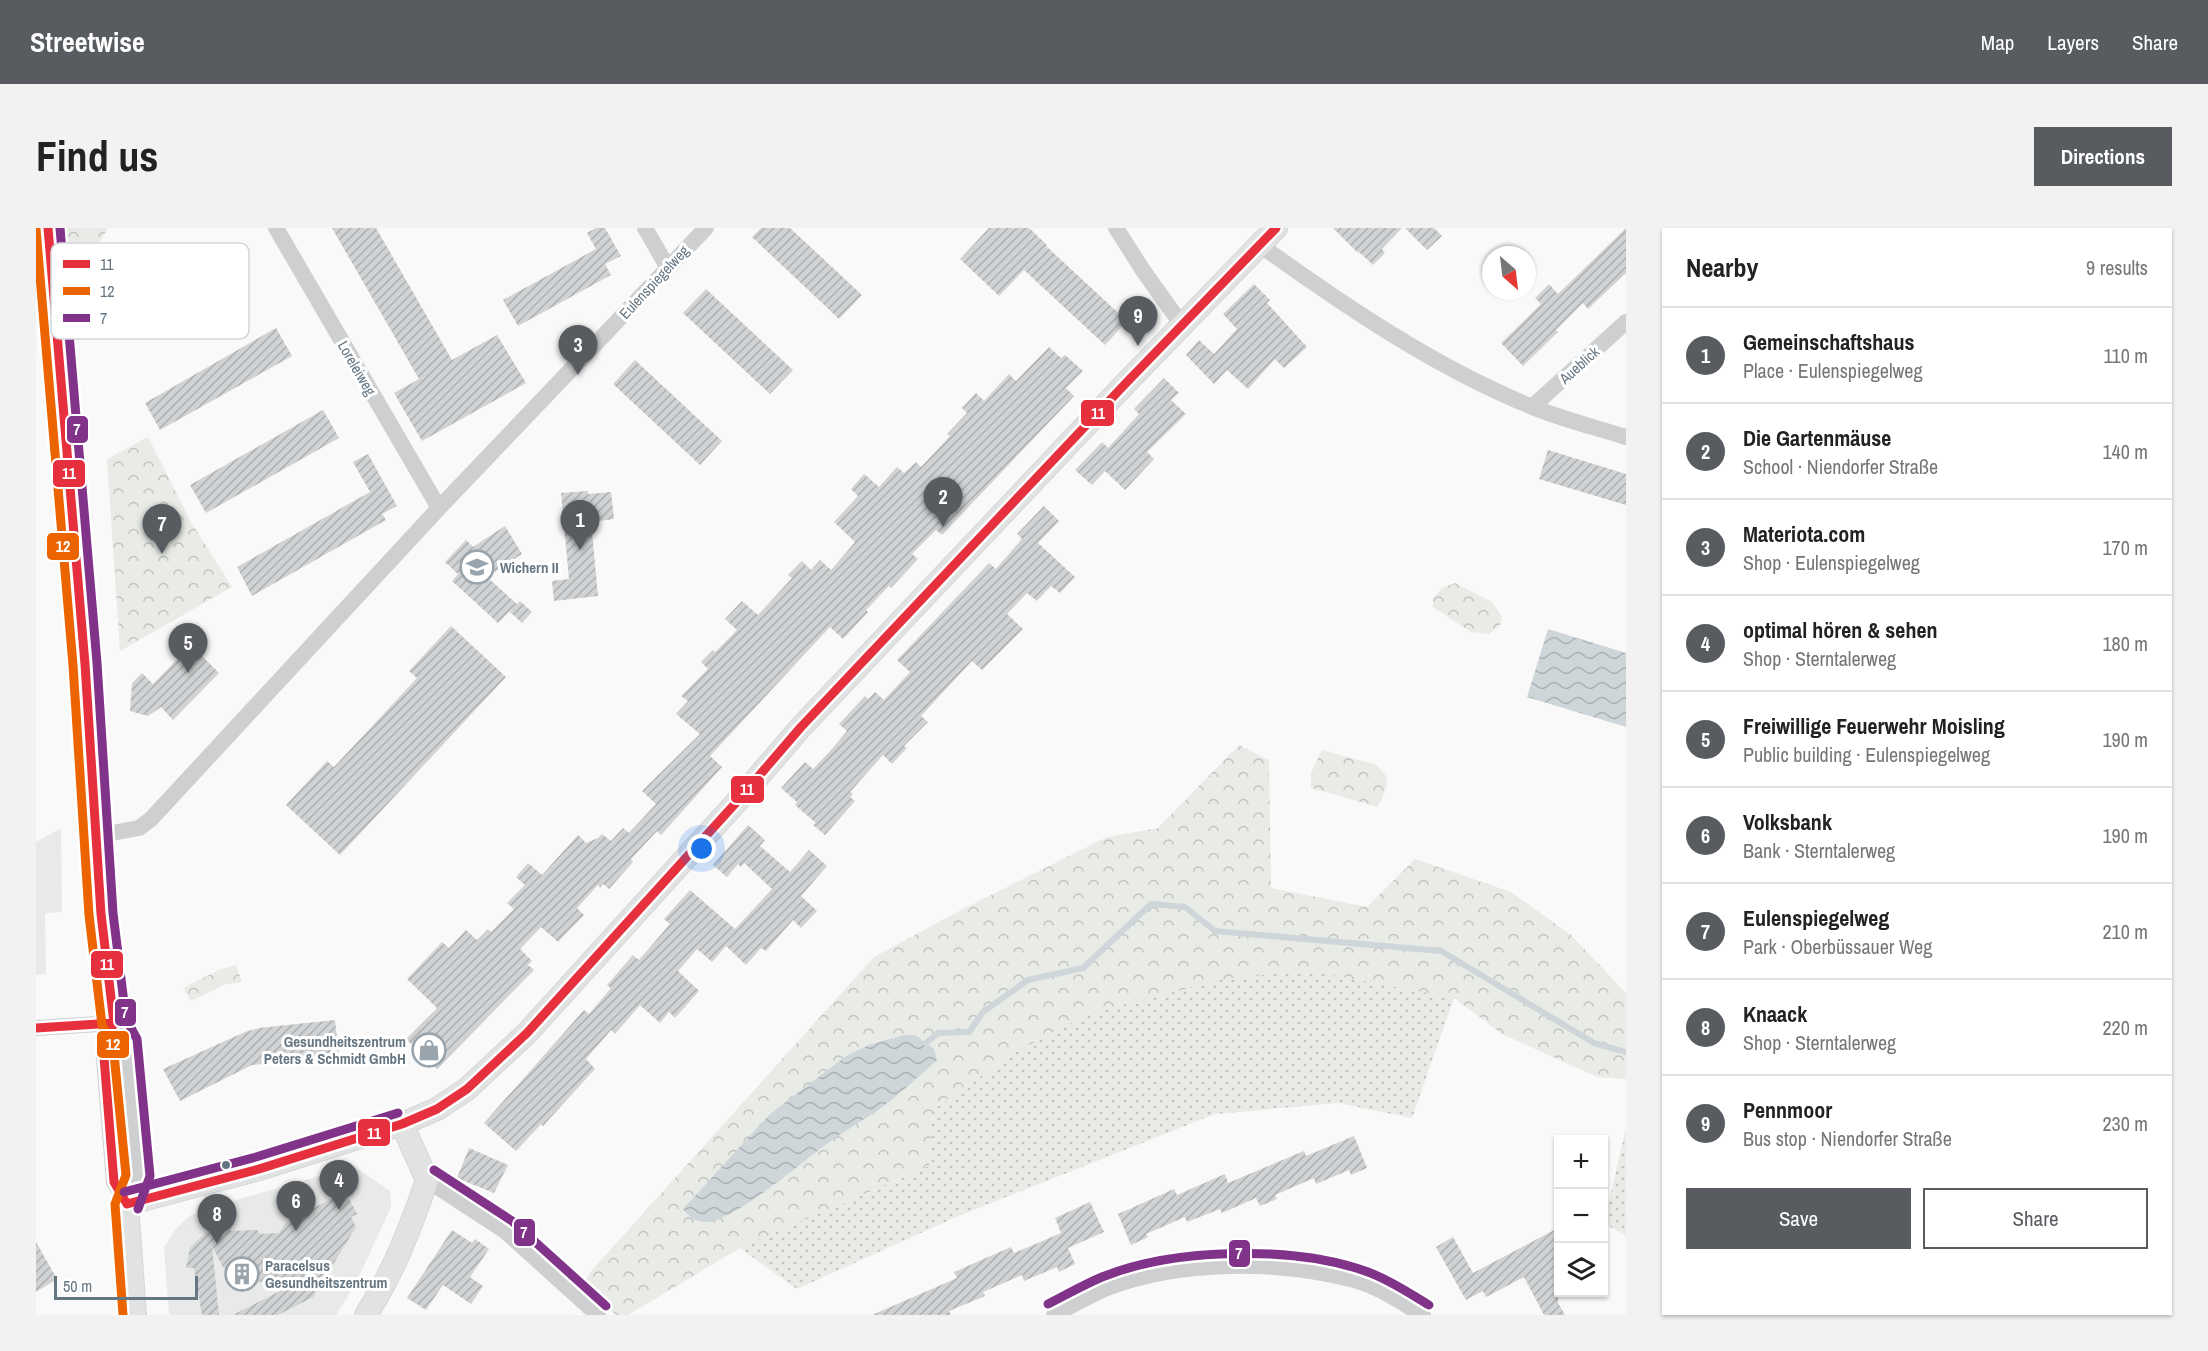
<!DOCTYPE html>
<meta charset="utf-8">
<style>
:root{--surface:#fff;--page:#f2f2f2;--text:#222;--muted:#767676;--line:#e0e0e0;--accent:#585c60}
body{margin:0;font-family:"Archivo Narrow",sans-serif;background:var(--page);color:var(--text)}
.controls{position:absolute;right:18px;bottom:18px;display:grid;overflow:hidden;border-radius:0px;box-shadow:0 2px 4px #0004}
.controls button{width:54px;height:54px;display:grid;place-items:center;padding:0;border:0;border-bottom:2px solid var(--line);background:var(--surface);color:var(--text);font:30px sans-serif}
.compass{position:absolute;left:1446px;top:18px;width:54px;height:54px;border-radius:50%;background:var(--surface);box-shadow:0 2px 4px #0004;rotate:152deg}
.scale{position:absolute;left:18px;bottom:15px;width:144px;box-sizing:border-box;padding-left:6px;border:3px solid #657683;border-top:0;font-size:16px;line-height:21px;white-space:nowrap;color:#657683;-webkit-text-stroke:4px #fff;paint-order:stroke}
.you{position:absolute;left:666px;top:621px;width:21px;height:21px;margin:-15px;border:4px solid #fff;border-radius:50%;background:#1a73e8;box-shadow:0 0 0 9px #1a73e833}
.badge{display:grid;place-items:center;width:39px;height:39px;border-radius:50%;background:var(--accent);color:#fff;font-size:20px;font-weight:700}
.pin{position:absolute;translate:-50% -50px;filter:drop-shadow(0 2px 3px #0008)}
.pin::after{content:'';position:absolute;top:32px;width:21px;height:18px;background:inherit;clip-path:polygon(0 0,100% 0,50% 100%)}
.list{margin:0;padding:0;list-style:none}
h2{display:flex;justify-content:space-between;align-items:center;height:78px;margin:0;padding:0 24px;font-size:26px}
h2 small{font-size:20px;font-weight:400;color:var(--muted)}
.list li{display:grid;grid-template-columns:39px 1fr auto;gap:18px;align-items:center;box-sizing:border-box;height:96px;padding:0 24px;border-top:2px solid var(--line)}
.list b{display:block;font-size:22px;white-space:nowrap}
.list p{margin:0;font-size:20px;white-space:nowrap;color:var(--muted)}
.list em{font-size:20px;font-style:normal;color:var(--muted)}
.actions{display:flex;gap:12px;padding:18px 24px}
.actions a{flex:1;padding:14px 0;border:2px solid var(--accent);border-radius:0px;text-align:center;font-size:21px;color:var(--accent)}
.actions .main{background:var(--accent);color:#fff}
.icon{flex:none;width:33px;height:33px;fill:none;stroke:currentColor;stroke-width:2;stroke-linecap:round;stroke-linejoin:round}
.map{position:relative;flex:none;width:1590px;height:1087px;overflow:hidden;border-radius:0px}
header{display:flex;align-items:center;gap:36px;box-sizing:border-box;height:84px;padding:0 30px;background:var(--accent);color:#fff}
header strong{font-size:28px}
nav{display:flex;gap:33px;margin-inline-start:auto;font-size:21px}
.intro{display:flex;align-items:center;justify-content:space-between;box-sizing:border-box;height:144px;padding:0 36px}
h1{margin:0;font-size:42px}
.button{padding:15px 27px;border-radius:0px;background:var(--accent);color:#fff;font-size:21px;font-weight:700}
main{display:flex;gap:36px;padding:0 36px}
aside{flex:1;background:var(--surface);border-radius:0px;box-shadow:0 2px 4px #0004}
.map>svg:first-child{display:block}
.built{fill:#e8e9e9}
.forest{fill:url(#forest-crowns)}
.garden{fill:url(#garden-dots)}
.water{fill:url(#water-waves)}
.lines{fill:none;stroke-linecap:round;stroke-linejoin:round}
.stream{stroke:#ced6d9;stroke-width:6}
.building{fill:url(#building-hatch)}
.secondary-casing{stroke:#d5d6d7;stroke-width:24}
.street{stroke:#cecfd0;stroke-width:16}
.secondary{stroke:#e1e2e2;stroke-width:22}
.bus-1-casing{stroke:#fff;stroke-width:14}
.bus-2-casing{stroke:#fff;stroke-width:14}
.bus-3-casing{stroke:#fff;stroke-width:14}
.bus-1{stroke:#e7303d;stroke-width:9}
.bus-2{stroke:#ec6400;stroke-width:9}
.bus-3{stroke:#81338a;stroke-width:9}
.bus-dot{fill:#657683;stroke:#fff;stroke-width:2}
.labels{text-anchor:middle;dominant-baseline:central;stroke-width:6;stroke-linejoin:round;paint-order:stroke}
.street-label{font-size:15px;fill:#657683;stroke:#fff}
.poi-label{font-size:15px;font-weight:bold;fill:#657683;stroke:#fff;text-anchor:start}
.key{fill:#fff;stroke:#d1d6da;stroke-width:1.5}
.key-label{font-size:16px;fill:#657683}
.line-badge{stroke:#fff;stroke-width:2}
.badge-label{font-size:16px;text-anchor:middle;font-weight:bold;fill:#fff}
</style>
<header>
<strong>Streetwise</strong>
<nav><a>Map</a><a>Layers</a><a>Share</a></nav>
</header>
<div class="intro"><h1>Find us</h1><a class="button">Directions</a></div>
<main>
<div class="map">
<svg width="1590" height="1087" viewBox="0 0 1590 1087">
<defs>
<pattern id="forest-crowns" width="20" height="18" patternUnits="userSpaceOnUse" patternTransform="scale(1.5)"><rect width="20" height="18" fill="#e8ebe6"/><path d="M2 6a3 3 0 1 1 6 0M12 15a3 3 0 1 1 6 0" fill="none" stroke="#c0c3c0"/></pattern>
<pattern id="garden-dots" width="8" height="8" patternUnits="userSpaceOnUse" patternTransform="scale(1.5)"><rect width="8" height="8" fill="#e8ebe6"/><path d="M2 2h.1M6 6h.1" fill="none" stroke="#c0c3c0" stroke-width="1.8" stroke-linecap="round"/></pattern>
<pattern id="water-waves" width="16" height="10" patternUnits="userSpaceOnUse" patternTransform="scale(1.5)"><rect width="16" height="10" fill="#ced6d9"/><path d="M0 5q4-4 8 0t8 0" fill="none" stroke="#abb2b5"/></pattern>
<pattern id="building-hatch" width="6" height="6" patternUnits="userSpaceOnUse" patternTransform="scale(1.5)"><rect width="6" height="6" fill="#d0d2d3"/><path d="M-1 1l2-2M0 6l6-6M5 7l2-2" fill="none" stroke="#acafb1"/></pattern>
</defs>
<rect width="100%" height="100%" fill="#f9f9f9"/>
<path class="built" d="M 25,600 L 26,684 L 9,685 L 10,746 L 0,747 L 0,614 Z
M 318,938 L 354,963 L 355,979 L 320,1055 L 300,1087 L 133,1087 L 128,1020 L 139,1002 L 153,988 L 204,971 Z"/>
<path class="forest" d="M 13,0 L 72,0 L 51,36 L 0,66 L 0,10 Z
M 112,209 L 155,294 L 196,359 L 84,423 L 71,231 Z
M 1419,355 L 1456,374 L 1466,389 L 1464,397 L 1453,406 L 1435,404 L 1397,379 L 1397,370 L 1406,360 Z
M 1203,517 L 1233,532 L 1235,660 L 1331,679 L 1379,631 L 1475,664 L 1535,707 L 1590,765 L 1590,851 L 1561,849 L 1466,806 L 1418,770 L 1055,785 L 980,824 L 897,882 L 893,938 L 704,1020 L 592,1087 L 580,1087 L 547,1056 L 557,1041 L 838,729 L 927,681 L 1071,609 L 1122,600 Z
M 1286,522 L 1341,537 L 1350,548 L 1351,558 L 1342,579 L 1275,560 L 1275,545 Z
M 200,737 L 206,754 L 190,756 L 155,773 L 147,760 L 185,741 Z"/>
<path class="garden" d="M 1275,743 L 1418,770 L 1376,890 L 1302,875 L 1179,886 L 920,989 L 761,1061 L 704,1020 L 893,938 L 897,882 L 980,824 L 1055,785 L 1193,750 Z
M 1590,900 L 1590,1008 L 1568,995 Z"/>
<path class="water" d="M 1512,401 L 1590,425 L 1590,499 L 1491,469 Z
M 868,807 L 879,807 L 898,821 L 901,832 C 882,849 863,867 842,882 C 825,894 808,903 792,915 C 767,933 697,994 670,994 C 659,994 654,989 647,981 L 733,887 L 810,828 L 833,817 Z"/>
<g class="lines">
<path class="stream" d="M 890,815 L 902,805 L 933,804 L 947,784 L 992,752 L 1047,740 L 1115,676 L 1149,679 L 1179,703 L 1405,723 L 1558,815 L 1590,824"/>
</g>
<path class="building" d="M 296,0 L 340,0 L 416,132 L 461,107 L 490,155 L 386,213 L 358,165 L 383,151 Z
M 560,0 L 569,0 L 585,28 L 569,36 L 575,47 L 482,98 L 467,72 L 560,21 L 551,5 Z
M 725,0 L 754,0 L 826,67 L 803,91 L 716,9 Z
M 953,0 L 993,0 L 1011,17 L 1010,18 L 1091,93 L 1069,117 L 988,42 L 963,68 L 924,31 Z
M 1297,0 L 1366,0 L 1346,21 L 1349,25 L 1337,37 L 1323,24 L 1322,25 Z
M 1369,0 L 1398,0 L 1406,8 L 1391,22 Z
M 1590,0 L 1590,45 L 1552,81 L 1547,75 L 1520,102 L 1522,104 L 1487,138 L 1465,115 L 1505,76 L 1499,70 L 1513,56 L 1522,66 Z
M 1218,56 L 1234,72 L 1231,75 L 1271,119 L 1248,140 L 1239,131 L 1212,161 L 1191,142 L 1178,156 L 1150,127 L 1163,112 L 1178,126 L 1201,101 L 1187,86 Z
M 670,61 L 757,142 L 734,166 L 647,85 Z
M 240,100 L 256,128 L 124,202 L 109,175 Z
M 1013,119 L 1025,130 L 1029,127 L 1047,143 L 1030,160 L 1038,168 L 906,307 L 900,302 L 876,326 L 882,331 L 855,360 L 853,358 L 830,382 L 832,384 L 807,411 L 794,399 L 674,528 L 686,539 L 625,607 L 621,603 L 595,631 L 597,634 L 573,661 L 567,656 L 564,660 L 562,657 L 541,680 L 548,687 L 522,714 L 505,699 L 484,721 L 496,733 L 492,737 L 498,742 L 401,841 L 370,811 L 401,780 L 371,751 L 406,714 L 413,720 L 430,702 L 441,712 L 452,701 L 455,704 L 478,681 L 471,675 L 489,657 L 480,649 L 492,635 L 506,647 L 542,607 L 550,615 L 562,610 L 566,606 L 575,613 L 587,600 L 593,605 L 620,576 L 606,563 L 664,506 L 640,486 L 652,473 L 645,468 L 672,441 L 665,434 L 677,422 L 679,424 L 701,402 L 689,391 L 706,373 L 722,387 L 756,350 L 752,347 L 766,333 L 775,342 L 784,332 L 795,342 L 819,314 L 798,294 L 822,268 L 815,261 L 828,246 L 843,259 L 861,239 L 868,245 L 880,234 L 885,239 L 914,208 L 911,206 L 931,185 L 926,180 L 940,165 L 948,173 L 973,146 L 980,153 Z
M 599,132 L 686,213 L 664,237 L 577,156 Z
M 1128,150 L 1143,165 L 1135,172 L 1150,186 L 1111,224 L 1118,231 L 1089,262 L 1069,243 L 1056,257 L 1039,242 L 1066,214 L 1072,220 L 1103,186 L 1098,181 Z
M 287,182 L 303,210 L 170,285 L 154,257 Z
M 1512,222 L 1590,246 L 1590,277 L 1503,251 Z
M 332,226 L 361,278 L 346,286 L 350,292 L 216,368 L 201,339 L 334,264 L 317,234 Z
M 552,263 L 552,266 L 575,264 L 578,291 L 555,294 L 562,368 L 518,373 L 516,353 L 533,351 L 525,265 Z
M 1008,278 L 1023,293 L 1002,315 L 1039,349 L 1024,365 L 1015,358 L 1001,373 L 991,365 L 971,386 L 987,401 L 946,442 L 936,433 L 885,488 L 892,494 L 868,518 L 871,520 L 856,536 L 847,527 L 814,564 L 817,566 L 814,569 L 819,573 L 789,607 L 777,597 L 780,595 L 759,577 L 761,574 L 745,560 L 769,534 L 777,541 L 795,522 L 811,503 L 803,496 L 829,468 L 832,471 L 839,464 L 848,472 L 874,444 L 861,432 L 953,335 L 960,341 L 986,311 L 981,306 Z
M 469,298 L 486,326 L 451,349 L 481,376 L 484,373 L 496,384 L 486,395 L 474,384 L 477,380 L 462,395 L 416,353 L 422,346 L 409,334 L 430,312 L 437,319 Z
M 415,398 L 470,449 L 304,627 L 250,577 L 291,533 L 298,539 L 381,450 L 373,443 Z
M 155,417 L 183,445 L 137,492 L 125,479 L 112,488 L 94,483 L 96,455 L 106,445 L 117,456 Z
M 712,597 L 729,612 L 724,618 L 754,644 L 773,622 L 791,638 L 765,668 L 781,683 L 765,700 L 757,692 L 730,723 L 725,720 L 710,737 L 690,718 L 676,734 L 661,721 L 642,743 L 663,763 L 639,790 L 633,784 L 624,795 L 604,777 L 579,806 L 575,802 L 550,831 L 559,841 L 507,898 L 505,896 L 480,923 L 448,895 L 548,782 L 553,786 L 575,760 L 571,757 L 597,727 L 603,732 L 634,696 L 628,691 L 654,662 L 699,701 L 736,661 L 708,635 L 705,639 L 702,636 L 691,649 L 677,637 Z
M 299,792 L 303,829 L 216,837 L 144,873 L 127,841 L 209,804 L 223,800 Z
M 1318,908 L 1331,940 L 1315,947 L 1313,942 L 1280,956 L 1278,950 L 1239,967 L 1241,971 L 1224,978 L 1220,970 L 1186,985 L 1184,981 L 1151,994 L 1149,989 L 1110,1006 L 1112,1009 L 1095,1017 L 1082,986 L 1138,961 L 1141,967 L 1189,946 L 1192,955 L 1268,923 L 1270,928 Z
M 433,920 L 472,937 L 458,965 L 421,950 Z
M 309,963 L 321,986 L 315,989 L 320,999 L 277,1069 L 242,1087 L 197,1087 L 270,1050 L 196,1056 L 176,1018 L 183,1087 L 166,1087 L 158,1040 L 150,1040 L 154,1020 L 174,1000 L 174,1004 L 196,998 L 194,1003 L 221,1002 L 224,1006 L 243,1005 L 249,996 Z
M 1054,974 L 1068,1004 L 1032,1020 L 1039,1036 L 1023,1044 L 1021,1039 L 988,1053 L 986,1047 L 947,1064 L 949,1068 L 913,1083 L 915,1087 L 836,1087 L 921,1050 L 918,1044 L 975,1019 L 978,1025 L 1025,1005 L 1019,990 Z
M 1522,1000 L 1522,1075 L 1529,1087 L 1508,1087 L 1488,1049 L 1450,1069 L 1447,1063 L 1430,1072 L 1400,1019 L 1417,1009 L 1437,1045 Z
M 416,1002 L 436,1015 L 439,1011 L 453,1021 L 434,1049 L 447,1058 L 435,1076 L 407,1057 L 390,1082 L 371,1070 Z
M 0,1014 L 21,1051 L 0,1064 Z"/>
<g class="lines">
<g class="secondary-casing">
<path id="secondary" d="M 99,1087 L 91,976 L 223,941 L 366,896 L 401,881 L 431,861 L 491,805 L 697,578 L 765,499 L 1091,154 L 1240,0
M 330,1087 C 357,1045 375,999 391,952 L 366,896"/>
</g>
<path class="street" d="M 12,0 L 49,436 L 65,686 L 78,795 L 89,812 L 102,949 L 91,976
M 240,0 L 403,280
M 609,0 L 632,40
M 1080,0 L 1106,41 L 1146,97
M 1224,17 C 1309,78 1397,138 1494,178 C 1525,191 1558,199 1590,209
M 1496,179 L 1590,94
M 60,608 L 103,600 L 115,591 L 403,280 L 670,0
M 78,795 L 67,817 L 78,954 L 91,976
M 0,800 L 78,795
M 391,952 L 469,1003 L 562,1087
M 1018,1087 C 1035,1078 1053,1068 1071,1060 C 1144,1032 1243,1032 1318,1052 C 1342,1058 1366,1075 1387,1087"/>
<use href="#secondary" class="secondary"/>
<g class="bus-1-casing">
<path id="bus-1" d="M 12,0 L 49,436 L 65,686 L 78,795 L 67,817 L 78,954 L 91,976
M 0,800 L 78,795
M 91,976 L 223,941 L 366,896 L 401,881 L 431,861 L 491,805 L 697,578 L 765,499 L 1091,154 L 1240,0"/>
</g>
<g class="bus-2-casing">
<path id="bus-2" d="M 0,1 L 37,437 L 53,687 L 66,797 L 77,816 L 90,947 L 79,976 L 87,1087"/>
</g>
<g class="bus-3-casing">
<path id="bus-3" d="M 24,0 L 61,435 L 77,685 L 90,791 L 101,811 L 114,948 L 102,981
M 398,942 L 476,993 L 570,1078
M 88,964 L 220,929 L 362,885
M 1012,1076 C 1030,1067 1047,1057 1066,1049 C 1138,1020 1259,1017 1332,1044 C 1354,1052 1373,1065 1393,1077"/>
</g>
<use href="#bus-1" class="bus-1"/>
<use href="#bus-2" class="bus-2"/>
<use href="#bus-3" class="bus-3"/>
</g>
<defs>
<g id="school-ring" transform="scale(1.725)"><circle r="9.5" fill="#fff" stroke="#99a4ac" stroke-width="1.5"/><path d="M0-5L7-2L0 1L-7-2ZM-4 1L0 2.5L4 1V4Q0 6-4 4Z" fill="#99a4ac"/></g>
<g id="shop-ring" transform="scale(1.725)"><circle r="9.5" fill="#fff" stroke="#99a4ac" stroke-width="1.5"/><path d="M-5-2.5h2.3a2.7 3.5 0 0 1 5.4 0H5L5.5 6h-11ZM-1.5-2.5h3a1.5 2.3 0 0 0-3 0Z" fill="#99a4ac"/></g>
<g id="building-ring" transform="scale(1.725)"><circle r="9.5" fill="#fff" stroke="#99a4ac" stroke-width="1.5"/><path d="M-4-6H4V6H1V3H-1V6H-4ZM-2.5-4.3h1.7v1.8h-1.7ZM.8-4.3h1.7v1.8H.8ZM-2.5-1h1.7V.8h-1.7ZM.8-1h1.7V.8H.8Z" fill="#99a4ac"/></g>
</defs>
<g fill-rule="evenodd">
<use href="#school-ring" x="441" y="339"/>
<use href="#shop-ring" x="393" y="822"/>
<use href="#building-ring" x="206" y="1046"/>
</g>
<circle class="bus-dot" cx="190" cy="937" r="5"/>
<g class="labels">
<g class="street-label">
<text transform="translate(618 54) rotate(-47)">Eulenspiegelweg</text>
<text transform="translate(1543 137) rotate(-42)">Aueblick</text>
<text transform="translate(321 140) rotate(60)">Loreleiweg</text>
</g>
<g class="poi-label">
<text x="464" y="339">Wichern II</text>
<text x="370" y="813" text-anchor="end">Gesundheitszentrum<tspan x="370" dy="17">Peters &amp; Schmidt GmbH</tspan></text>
<text x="229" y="1037">Paracelsus<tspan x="229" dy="17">Gesundheitszentrum</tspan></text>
</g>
</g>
<rect x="15" y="15" width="198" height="96" rx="9" class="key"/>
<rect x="27" y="32" width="27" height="8" fill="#e7303d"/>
<rect x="27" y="59" width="27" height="8" fill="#ec6400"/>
<rect x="27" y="86" width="27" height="8" fill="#81338a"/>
<g class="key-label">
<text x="64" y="42">11</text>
<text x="64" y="69">12</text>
<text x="64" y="96">7</text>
</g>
<g class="line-badge">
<rect x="1044" y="171" width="35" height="28" rx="6" fill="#e7303d"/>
<rect x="30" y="187" width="23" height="29" rx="6" fill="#81338a"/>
<rect x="16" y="231" width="34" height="29" rx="6" fill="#e7303d"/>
<rect x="10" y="304" width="34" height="29" rx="6" fill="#ec6400"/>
<rect x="694" y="547" width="35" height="29" rx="6" fill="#e7303d"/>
<rect x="54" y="722" width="34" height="29" rx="6" fill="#e7303d"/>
<rect x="78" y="770" width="23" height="29" rx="6" fill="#81338a"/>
<rect x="60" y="802" width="34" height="29" rx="6" fill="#ec6400"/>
<rect x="321" y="890" width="34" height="29" rx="6" fill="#e7303d"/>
<rect x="477" y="990" width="23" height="29" rx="6" fill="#81338a"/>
<rect x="1192" y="1011" width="23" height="29" rx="6" fill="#81338a"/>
</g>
<g class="badge-label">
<text x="1062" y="191">11</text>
<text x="41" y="207">7</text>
<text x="33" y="251">11</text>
<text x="27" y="324">12</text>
<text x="711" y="567">11</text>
<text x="71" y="742">11</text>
<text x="89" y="790">7</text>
<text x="77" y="822">12</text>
<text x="338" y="911">11</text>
<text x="488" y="1010">7</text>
<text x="1203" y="1031">7</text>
</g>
</svg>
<div class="controls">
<button>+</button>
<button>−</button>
<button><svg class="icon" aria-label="layers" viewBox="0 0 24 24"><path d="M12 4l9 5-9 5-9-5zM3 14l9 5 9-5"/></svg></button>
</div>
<svg class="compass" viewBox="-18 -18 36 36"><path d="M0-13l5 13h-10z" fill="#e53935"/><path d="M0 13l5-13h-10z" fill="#767676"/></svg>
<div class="scale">50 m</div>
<div class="you"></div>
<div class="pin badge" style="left:544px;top:322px">1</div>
<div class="pin badge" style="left:907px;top:299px">2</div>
<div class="pin badge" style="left:542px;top:147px">3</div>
<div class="pin badge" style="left:303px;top:982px">4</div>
<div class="pin badge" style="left:152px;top:445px">5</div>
<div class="pin badge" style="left:260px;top:1003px">6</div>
<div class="pin badge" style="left:126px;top:326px">7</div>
<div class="pin badge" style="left:181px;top:1016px">8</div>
<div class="pin badge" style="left:1102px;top:118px">9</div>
</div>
<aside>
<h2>Nearby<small>9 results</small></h2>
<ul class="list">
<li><span class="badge">1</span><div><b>Gemeinschaftshaus</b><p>Place · Eulenspiegelweg</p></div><em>110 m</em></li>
<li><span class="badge">2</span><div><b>Die Gartenmäuse</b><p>School · Niendorfer Straße</p></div><em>140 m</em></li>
<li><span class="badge">3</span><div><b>Materiota.com</b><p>Shop · Eulenspiegelweg</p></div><em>170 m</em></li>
<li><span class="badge">4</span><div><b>optimal hören &amp; sehen</b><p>Shop · Sterntalerweg</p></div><em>180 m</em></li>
<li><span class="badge">5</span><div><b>Freiwillige Feuerwehr Moisling</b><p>Public building · Eulenspiegelweg</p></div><em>190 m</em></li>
<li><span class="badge">6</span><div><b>Volksbank</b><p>Bank · Sterntalerweg</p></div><em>190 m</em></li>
<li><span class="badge">7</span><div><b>Eulenspiegelweg</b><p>Park · Oberbüssauer Weg</p></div><em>210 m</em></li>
<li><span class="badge">8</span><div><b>Knaack</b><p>Shop · Sterntalerweg</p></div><em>220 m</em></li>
<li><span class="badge">9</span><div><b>Pennmoor</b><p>Bus stop · Niendorfer Straße</p></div><em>230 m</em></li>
</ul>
<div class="actions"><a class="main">Save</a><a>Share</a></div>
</aside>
</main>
